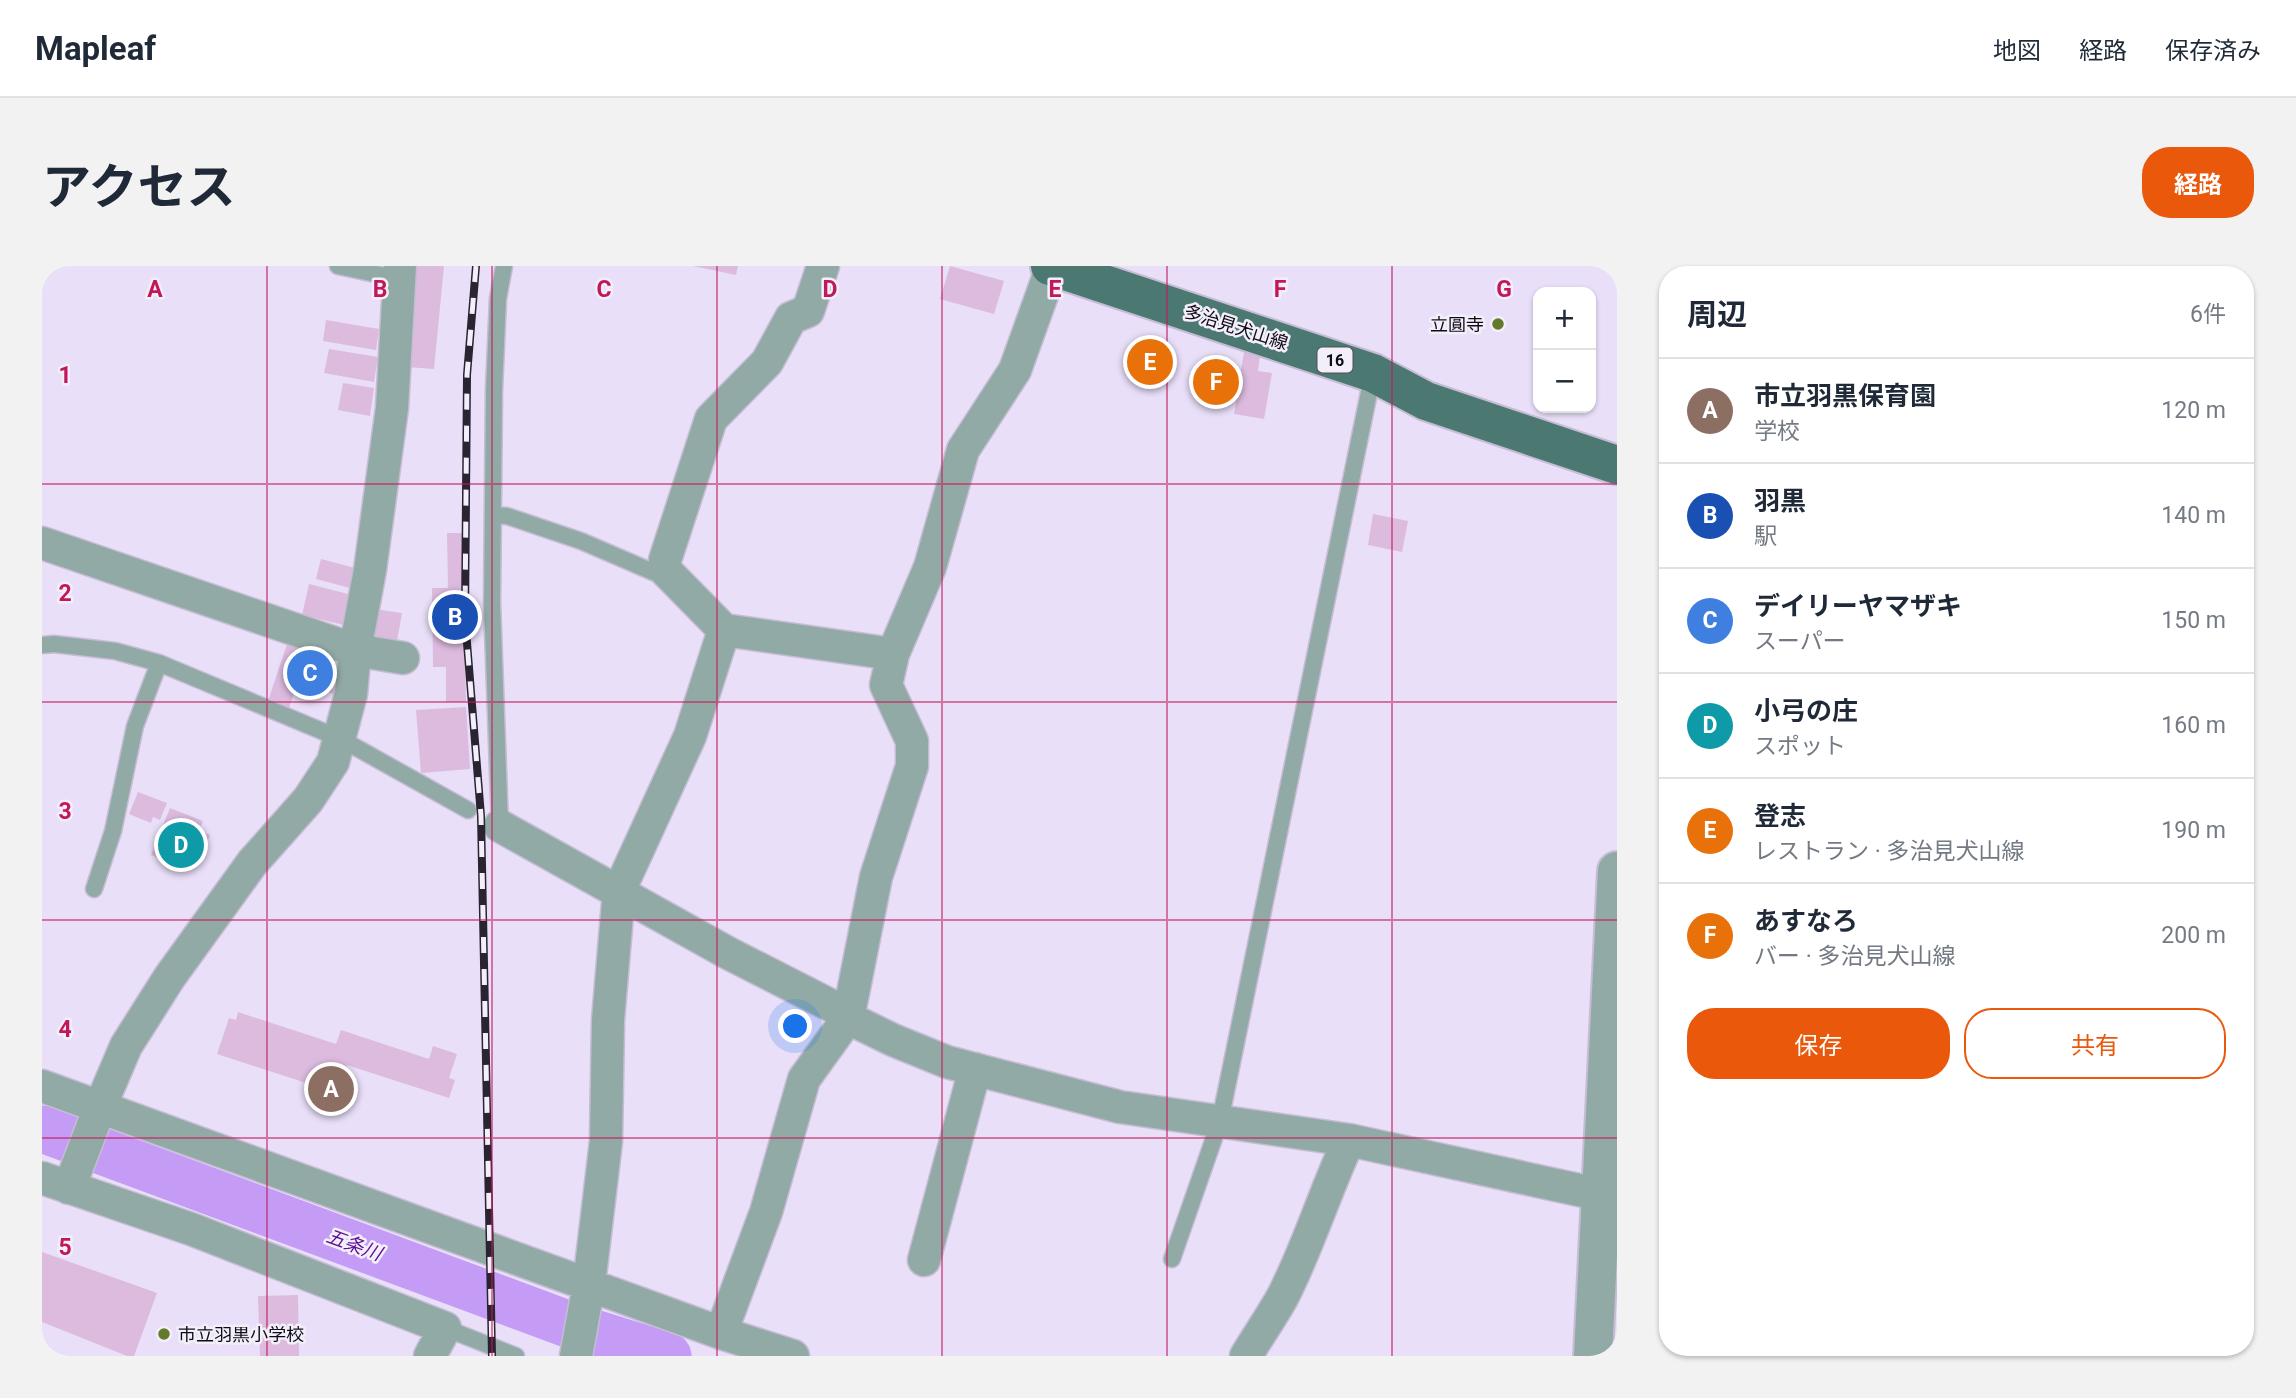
<!DOCTYPE html>
<html lang="ja">
<meta charset="utf-8">
<style>
:root{--surface:#fff;--page:#f2f2f3;--text:#1f2937;--muted:#747a83;--line:#e0e1e3;--accent:#ea580c}
body{margin:0;font-family:Roboto,"Noto Sans JP",sans-serif;background:var(--page);color:var(--text)}
.controls{position:absolute;right:21px;top:21px;display:grid;overflow:hidden;border-radius:14px;box-shadow:0 2px 5px #0004}
.controls button{width:63px;height:63px;display:grid;place-items:center;padding:0;border:0;border-bottom:2px solid var(--line);background:var(--surface);color:var(--text);font:35px sans-serif}
.you{position:absolute;left:754px;top:761px;width:24px;height:24px;margin:-18px;border:5px solid #fff;border-radius:50%;background:#1a73e8;box-shadow:0 0 0 10px #1a73e833}
.badge{display:grid;place-items:center;width:46px;height:46px;border-radius:50%;background:var(--accent);color:#fff;font-size:23px;font-weight:700}
.pin{position:absolute;translate:-50% -50%;border:4px solid #fff;box-shadow:0 2px 7px #0006}
.list{margin:0;padding:0;list-style:none}
h2{display:flex;justify-content:space-between;align-items:center;height:91px;margin:0;padding:0 28px;font-size:30px}
h2 small{font-size:23px;font-weight:400;color:var(--muted)}
.list li{display:grid;grid-template-columns:46px 1fr auto;gap:21px;align-items:center;box-sizing:border-box;height:105px;padding:0 28px;border-top:2px solid var(--line)}
.list b{display:block;font-size:26px;white-space:nowrap}
.list p{margin:0;font-size:23px;white-space:nowrap;color:var(--muted)}
.list em{font-size:23px;font-style:normal;color:var(--muted)}
.actions{display:flex;gap:14px;padding:21px 28px}
.actions a{flex:1;padding:16px 0;border:2px solid var(--accent);border-radius:28px;text-align:center;font-size:24px;color:var(--accent)}
.actions .main{background:var(--accent);color:#fff}
.map{position:relative;flex:none;width:1575px;height:1090px;overflow:hidden;border-radius:28px}
header{display:flex;align-items:center;gap:42px;box-sizing:border-box;height:98px;padding:0 35px;background:var(--surface);border-bottom:2px solid var(--line)}
header strong{font-size:33px}
nav{display:flex;gap:38px;margin-inline-start:auto;font-size:24px}
.intro{display:flex;align-items:center;justify-content:space-between;box-sizing:border-box;height:168px;padding:0 42px}
h1{margin:0;font-size:49px}
.button{padding:18px 32px;border-radius:28px;background:var(--accent);color:#fff;font-size:24px;font-weight:700}
main{display:flex;gap:42px;padding:0 42px}
aside{flex:1;background:var(--surface);border-radius:28px;box-shadow:0 2px 5px #0004}
.map>svg:first-child{display:block}
.lines{fill:none;stroke-linecap:round;stroke-linejoin:round}
.river{stroke:#c49cf6;stroke-width:47}
.building{fill:#dcbbdf}
.service-casing{stroke:#c6bdd5;stroke-width:19}
.minor-casing{stroke:#c6bdd5;stroke-width:35}
.tertiary-casing{stroke:#c6bdd5;stroke-width:42}
.primary-casing{stroke:#c6bdd5;stroke-width:42}
.service{stroke:#92aaa6;stroke-width:16}
.minor{stroke:#92aaa6;stroke-width:32}
.tertiary{stroke:#92aaa6;stroke-width:38}
.primary{stroke:#4b7972;stroke-width:38}
.rail-casing{stroke:#292332;stroke-width:8}
.rail{stroke:#f3eff8;stroke-width:5;stroke-dasharray:16;stroke-linecap:butt}
.grid{fill:none;stroke:#c2185b;stroke-width:2;stroke-opacity:0.55}
.poi-dot{fill:#637a2c;stroke:#f3eff8;stroke-width:2.5}
.labels{text-anchor:middle;dominant-baseline:central;stroke-width:5;stroke-linejoin:round;paint-order:stroke}
.shield{fill:#f3eff8;stroke:#544f5b;stroke-width:2}
.shield-label{font-size:16px;font-weight:bold;fill:#100a18}
.poi-label{font-size:18px;fill:#100a18;stroke:#f3eff8;text-anchor:end}
.street-label{font-size:18px;fill:#100a18;stroke:#f3eff8}
.water-label{font-size:19px;font-style:italic;fill:#5f1098;stroke:#f3eff8}
.grid-label{font-size:23px;text-anchor:middle;font-weight:bold;fill:#c2185b;stroke:#f3eff8;stroke-width:5;stroke-linejoin:round;paint-order:stroke}
</style>
<header>
<strong>Mapleaf</strong>
<nav><a>地図</a><a>経路</a><a>保存済み</a></nav>
</header>
<div class="intro"><h1>アクセス</h1><a class="button">経路</a></div>
<main>
<div class="map">
<svg width="1575" height="1090" viewBox="0 0 1575 1090">
<rect width="100%" height="100%" fill="#e9dff9"/>
<g class="lines">
<path class="river" d="M 0,863 L 539,1063 L 626,1090"/>
</g>
<path class="building" d="M 374,0 L 402,0 L 392,103 L 365,101 Z
M 651,0 L 696,0 L 694,9 Z
M 908,0 L 962,15 L 952,48 L 898,33 Z
M 284,54 L 337,63 L 334,84 L 281,75 Z
M 1102,69 L 1128,77 L 1116,119 L 1090,111 Z
M 287,83 L 336,91 L 332,116 L 282,107 Z
M 1202,86 L 1218,89 L 1216,105 L 1230,107 L 1222,153 L 1192,148 Z
M 301,117 L 332,122 L 328,150 L 296,144 Z
M 1331,248 L 1366,255 L 1360,286 L 1326,279 Z
M 405,267 L 420,267 L 424,436 L 404,436 L 404,401 L 391,401 L 390,322 L 406,322 Z
M 279,293 L 313,302 L 308,322 L 274,313 Z
M 267,318 L 310,329 L 302,359 L 260,349 Z
M 332,343 L 360,347 L 355,375 L 327,370 Z
M 245,378 L 305,398 L 294,429 L 256,416 L 246,445 L 225,438 Z
M 424,441 L 428,503 L 379,507 L 374,444 Z
M 96,526 L 125,537 L 118,554 L 111,551 L 109,557 L 87,548 Z
M 128,542 L 161,555 L 157,564 L 168,569 L 158,595 L 147,591 L 143,602 L 109,589 Z
M 196,746 L 294,778 L 299,764 L 387,793 L 391,780 L 415,788 L 407,812 L 413,814 L 407,832 L 305,799 L 295,827 L 175,788 L 187,752 L 194,754 Z
M 0,986 L 115,1027 L 92,1090 L 85,1090 L 0,1056 Z
M 256,1029 L 257,1090 L 218,1090 L 216,1030 Z"/>
<g class="lines">
<g class="service-casing">
<path id="service" d="M 296,0 L 357,13
M 451,249 L 465,250 L 539,275 L 611,306 L 623,304
M 0,379 L 12,378 L 73,385 L 117,397 L 299,473 L 426,544
M 458,560 L 450,337 L 452,124 L 456,33 L 462,0
M 52,623 L 71,565 L 93,460 L 117,397
M 1130,993 L 1178,855 L 1331,107
M 403,1062 L 474,1090"/>
</g>
<g class="minor-casing">
<path id="minor" d="M 781,0 L 766,45 L 749,52 L 725,96 L 669,153 L 623,294 L 623,304 L 682,364 L 851,388
M 0,277 L 313,384 L 361,392
M 458,560 L 686,687 L 792,741 L 806,752 L 851,774 L 905,796 L 1078,841 L 1307,874 L 1560,929 L 1575,935
M 0,820 L 679,1067 L 751,1090
M 0,912 L 149,963 L 403,1062 L 388,1090
M 27,922 L 58,841 L 84,780 L 127,712 L 210,597 L 266,534 L 291,496 L 309,428 L 313,384 L 328,304 L 350,142 L 358,0
M 882,994 L 933,803
M 679,1067 L 724,946 L 762,813 L 806,752 L 834,611 L 870,500 L 870,475 L 844,419 L 851,388 L 888,301 L 921,184 L 973,104 L 1010,1
M 534,1090 L 547,1018 L 564,875 L 566,754 L 577,625 L 648,470 L 682,364
M 1204,1090 C 1216,1070 1230,1050 1241,1030 C 1267,979 1283,925 1307,874"/>
</g>
<g class="tertiary-casing">
<path id="tertiary" d="M 1551,1090 L 1575,605"/>
</g>
<g class="primary-casing">
<path id="primary" d="M 1008,0 L 1331,107 L 1384,135 L 1575,199"/>
</g>
<use href="#service" class="service"/>
<use href="#minor" class="minor"/>
<use href="#tertiary" class="tertiary"/>
<use href="#primary" class="primary"/>
<g class="rail-casing">
<path id="rail" d="M 434,0 L 425,109 L 423,352 L 439,550 L 450,1090"/>
</g>
<use href="#rail" class="rail"/>
</g>
<path class="grid" d="M 225,0 L 225,1090M 450,0 L 450,1090M 675,0 L 675,1090M 900,0 L 900,1090M 1125,0 L 1125,1090M 1350,0 L 1350,1090M 0,218 L 1575,218M 0,436 L 1575,436M 0,654 L 1575,654M 0,872 L 1575,872"/>
<g class="poi-dot">
<circle cx="1456" cy="58" r="7"/>
<circle cx="122" cy="1068" r="7"/>
</g>
<g class="labels">
<rect class="shield" x="1275.5" y="81.5" width="35" height="25" rx="5"/>
<g class="shield-label">
<text x="1293" y="94">16</text>
</g>
<g class="poi-label">
<text x="1442" y="58">立圓寺</text>
<text x="136" y="1068" text-anchor="start">市立羽黒小学校</text>
</g>
<g class="street-label">
<text transform="translate(1194 61) rotate(18)">多治見犬山線</text>
</g>
<g class="water-label">
<text transform="translate(312 979) rotate(20)">五条川</text>
</g>
</g>
<g class="grid-label">
<text x="113" y="31">A</text>
<text x="338" y="31">B</text>
<text x="562" y="31">C</text>
<text x="788" y="31">D</text>
<text x="1013" y="31">E</text>
<text x="1238" y="31">F</text>
<text x="1462" y="31">G</text>
<text x="23" y="117">1</text>
<text x="23" y="335">2</text>
<text x="23" y="553">3</text>
<text x="23" y="771">4</text>
<text x="23" y="989">5</text>
</g>
</svg>
<div class="controls">
<button>+</button>
<button>−</button>
</div>
<div class="you"></div>
<div class="pin badge" style="left:289px;top:823px;background:#8d6e63">A</div>
<div class="pin badge" style="left:413px;top:351px;background:#1a4fb4">B</div>
<div class="pin badge" style="left:268px;top:407px;background:#3f7fe0">C</div>
<div class="pin badge" style="left:139px;top:579px;background:#0f9aa8">D</div>
<div class="pin badge" style="left:1108px;top:96px;background:#e8710a">E</div>
<div class="pin badge" style="left:1174px;top:116px;background:#e8710a">F</div>
</div>
<aside>
<h2>周辺<small>6件</small></h2>
<ul class="list">
<li><span class="badge" style="background:#8d6e63">A</span><div><b>市立羽黒保育園</b><p>学校</p></div><em>120 m</em></li>
<li><span class="badge" style="background:#1a4fb4">B</span><div><b>羽黒</b><p>駅</p></div><em>140 m</em></li>
<li><span class="badge" style="background:#3f7fe0">C</span><div><b>デイリーヤマザキ</b><p>スーパー</p></div><em>150 m</em></li>
<li><span class="badge" style="background:#0f9aa8">D</span><div><b>小弓の庄</b><p>スポット</p></div><em>160 m</em></li>
<li><span class="badge" style="background:#e8710a">E</span><div><b>登志</b><p>レストラン · 多治見犬山線</p></div><em>190 m</em></li>
<li><span class="badge" style="background:#e8710a">F</span><div><b>あすなろ</b><p>バー · 多治見犬山線</p></div><em>200 m</em></li>
</ul>
<div class="actions"><a class="main">保存</a><a>共有</a></div>
</aside>
</main>
